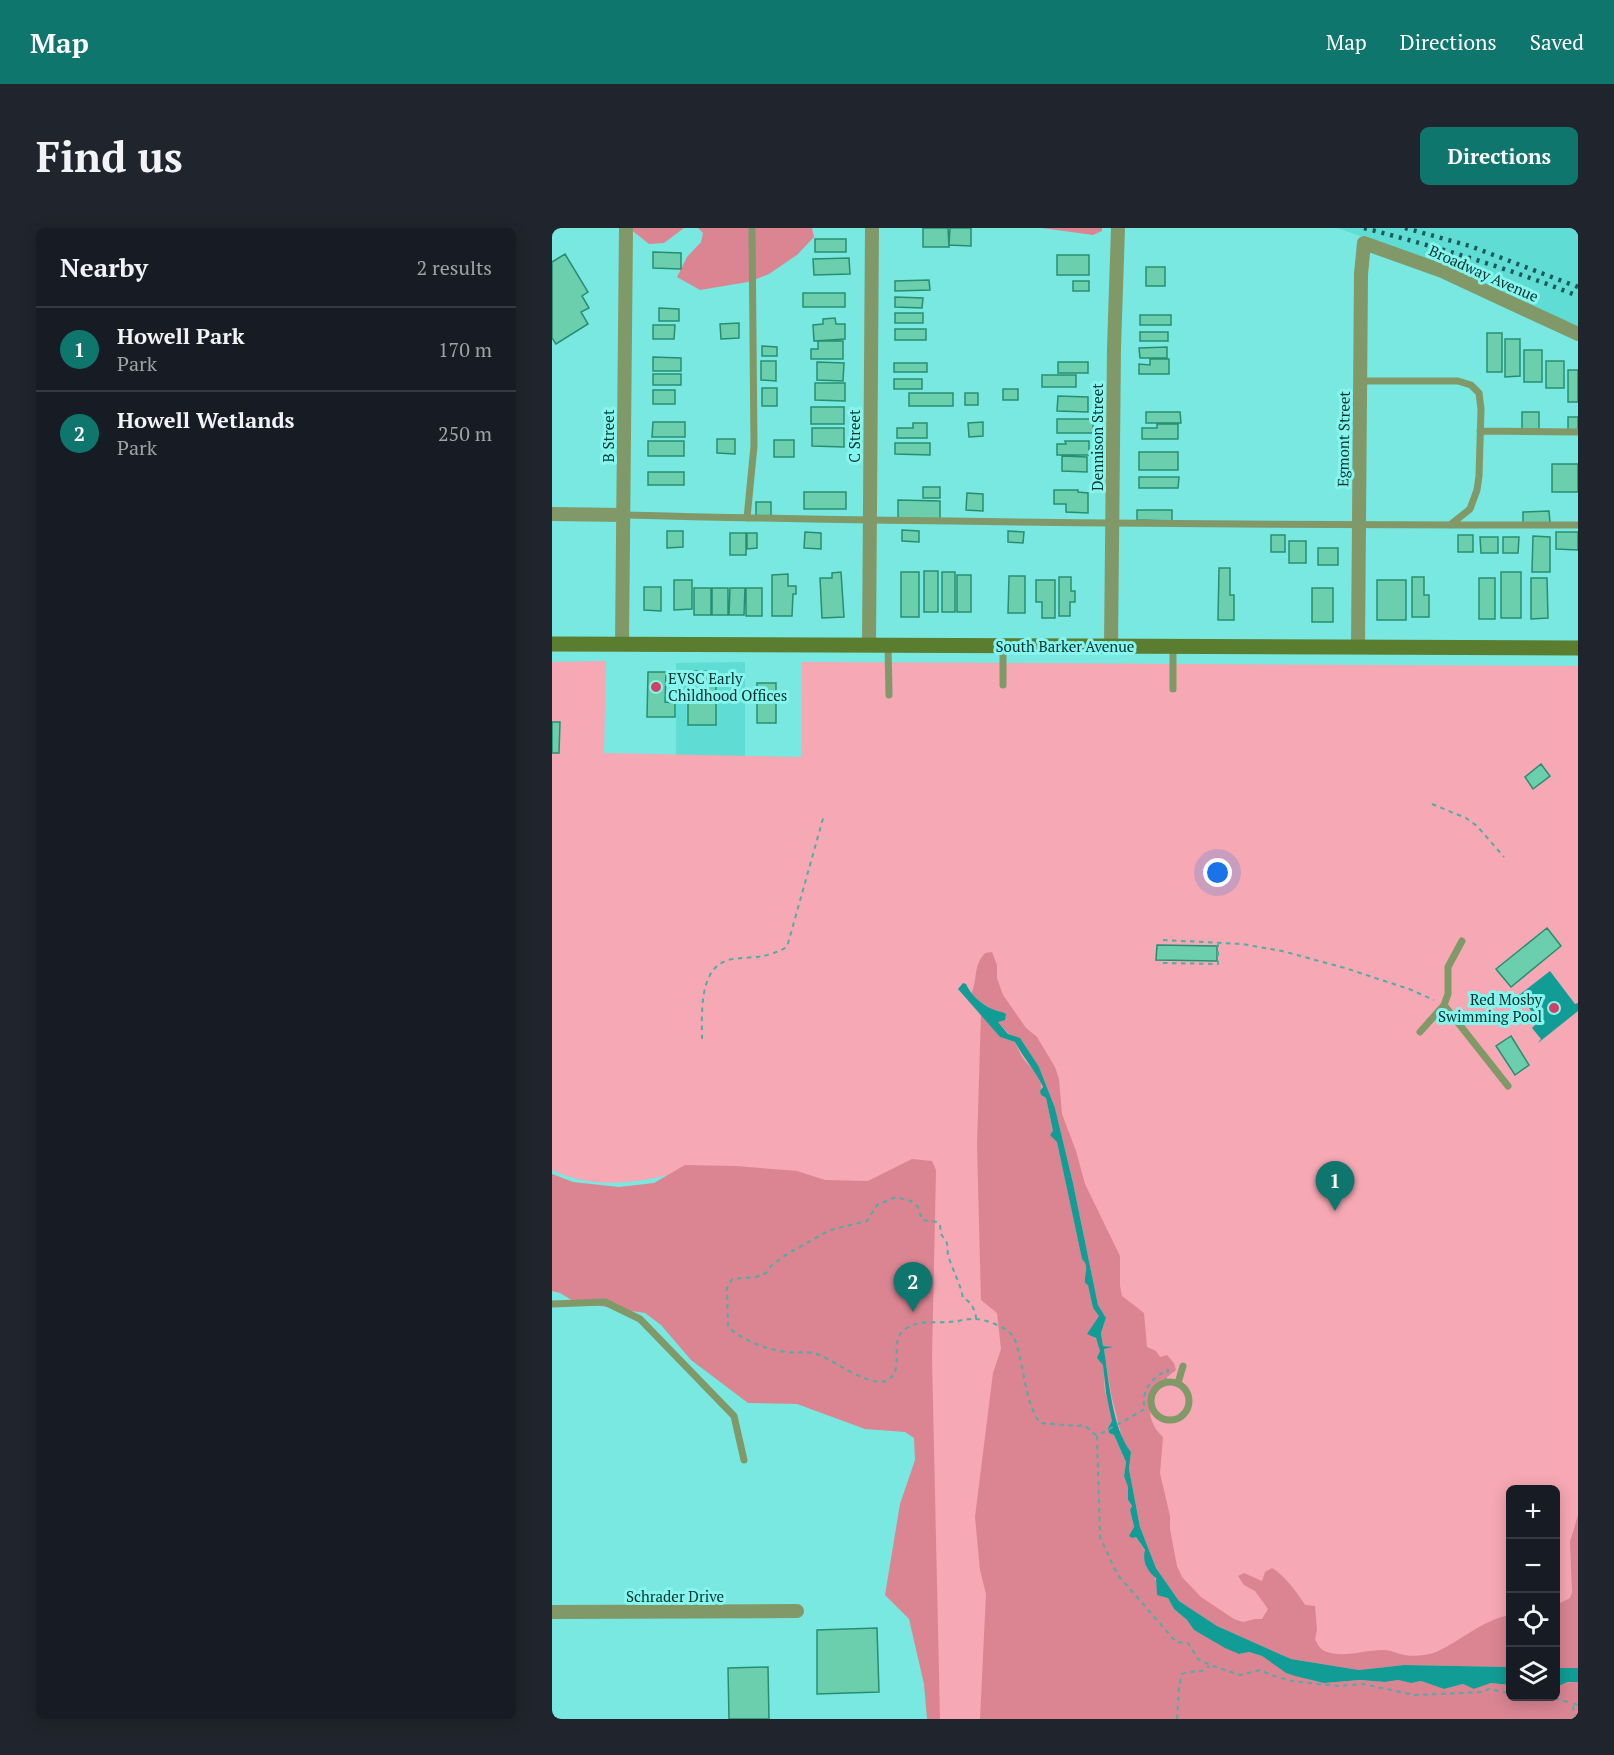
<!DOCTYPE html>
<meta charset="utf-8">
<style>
:root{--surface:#171b24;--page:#20242c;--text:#f1f3f6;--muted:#9ea1a6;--line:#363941;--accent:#0f766e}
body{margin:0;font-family:"PT Serif",serif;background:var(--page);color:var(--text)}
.controls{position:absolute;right:18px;bottom:18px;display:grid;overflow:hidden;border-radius:9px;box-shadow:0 3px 15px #0003}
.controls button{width:54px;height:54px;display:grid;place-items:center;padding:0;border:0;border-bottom:2px solid var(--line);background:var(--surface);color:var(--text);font:30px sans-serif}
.you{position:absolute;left:666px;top:645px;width:21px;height:21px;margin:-15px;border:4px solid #fff;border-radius:50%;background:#1a73e8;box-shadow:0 0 0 9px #1a73e833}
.badge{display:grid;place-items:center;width:39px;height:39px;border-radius:50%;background:var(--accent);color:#fff;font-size:20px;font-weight:700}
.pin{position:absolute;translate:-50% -50px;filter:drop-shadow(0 2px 3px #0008)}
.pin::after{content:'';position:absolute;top:32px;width:21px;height:18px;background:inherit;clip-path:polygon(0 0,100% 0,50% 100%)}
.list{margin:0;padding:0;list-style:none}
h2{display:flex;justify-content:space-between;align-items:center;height:78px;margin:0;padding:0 24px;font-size:26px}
h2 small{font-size:20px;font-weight:400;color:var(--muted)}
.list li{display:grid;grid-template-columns:39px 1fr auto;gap:18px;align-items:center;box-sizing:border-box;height:84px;padding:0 24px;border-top:2px solid var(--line)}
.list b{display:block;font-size:22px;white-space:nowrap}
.list p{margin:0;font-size:20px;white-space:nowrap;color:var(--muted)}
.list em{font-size:20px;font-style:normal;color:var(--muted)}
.icon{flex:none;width:33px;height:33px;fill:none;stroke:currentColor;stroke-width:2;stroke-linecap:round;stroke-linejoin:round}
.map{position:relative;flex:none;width:1026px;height:1491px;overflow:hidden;border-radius:9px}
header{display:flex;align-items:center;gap:36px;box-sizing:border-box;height:84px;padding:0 30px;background:var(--accent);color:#fff}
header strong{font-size:28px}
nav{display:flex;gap:33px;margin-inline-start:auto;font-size:21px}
.intro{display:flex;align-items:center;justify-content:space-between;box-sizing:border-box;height:144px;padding:0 36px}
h1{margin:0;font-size:42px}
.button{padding:15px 27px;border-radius:9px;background:var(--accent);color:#fff;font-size:21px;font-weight:700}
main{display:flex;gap:36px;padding:0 36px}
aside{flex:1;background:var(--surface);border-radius:9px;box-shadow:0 3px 15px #0003}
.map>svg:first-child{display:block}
.built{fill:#5fdcd3}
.green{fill:#f6a8b4;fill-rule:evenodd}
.forest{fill:#db8593}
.water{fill:#119d96}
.building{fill:#6bcead;stroke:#278e71;stroke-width:1.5}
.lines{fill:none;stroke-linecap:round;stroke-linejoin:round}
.path{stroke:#50aca6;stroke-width:2;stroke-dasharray:4.5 4.5;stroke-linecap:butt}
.lane{stroke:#819968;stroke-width:7}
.street{stroke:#819968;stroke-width:14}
.secondary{stroke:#5b7d2f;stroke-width:15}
.rail{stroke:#1a5b57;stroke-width:4.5;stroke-dasharray:3 6;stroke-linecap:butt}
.poi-dot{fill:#d04166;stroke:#86f5ee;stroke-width:2}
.labels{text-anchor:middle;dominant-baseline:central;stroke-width:6;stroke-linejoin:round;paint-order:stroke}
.street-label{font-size:15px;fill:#003330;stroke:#86f5ee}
.poi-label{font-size:15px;fill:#003330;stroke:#86f5ee;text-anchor:start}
</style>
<header>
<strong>Map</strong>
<nav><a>Map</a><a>Directions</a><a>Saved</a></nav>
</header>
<div class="intro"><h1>Find us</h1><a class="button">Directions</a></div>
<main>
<aside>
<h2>Nearby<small>2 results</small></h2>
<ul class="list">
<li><span class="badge">1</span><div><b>Howell Park</b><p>Park</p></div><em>170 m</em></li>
<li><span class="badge">2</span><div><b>Howell Wetlands</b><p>Park</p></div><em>250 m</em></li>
</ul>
</aside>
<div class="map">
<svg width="1026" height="1491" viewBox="0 0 1026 1491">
<rect width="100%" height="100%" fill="#78e8e0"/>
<path class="built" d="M 785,0 L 1026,0 L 1026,99 L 890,36 Z
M 193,434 L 193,529 L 124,527 L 124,435 Z"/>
<path class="green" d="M 54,433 L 52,525 L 249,529 L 250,434 L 1026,438 L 1026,1491 L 382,1491 L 373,1175 L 126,944 C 86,956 39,961 0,942 L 0,434 ZM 958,1262 L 1004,1262 L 1004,1468 L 958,1468 Z"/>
<path class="forest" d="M 77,0 L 132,0 L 112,15 L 97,16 Z
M 146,0 L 260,0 L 262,9 L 245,27 L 217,46 L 196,54 L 148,62 L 125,49 L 135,29 L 149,14 L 151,5 Z
M 490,0 L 550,0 L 550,3 L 541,7 Z
M 440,724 L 445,737 L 445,750 L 451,767 L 474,800 L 485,809 L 503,839 L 507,851 L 510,886 L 524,923 L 533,956 L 568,1028 L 568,1058 L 570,1068 L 592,1085 L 595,1119 L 604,1123 L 608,1129 L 615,1127 L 622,1135 L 624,1142 L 598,1163 C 596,1180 597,1197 611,1209 L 608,1245 L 618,1288 L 618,1301 L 625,1338 L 630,1349 L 649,1369 L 682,1391 L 691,1394 L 703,1391 L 710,1391 L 716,1381 L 703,1363 L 692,1357 L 686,1348 L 692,1345 L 710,1353 L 713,1344 L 720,1340 C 734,1349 744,1363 753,1377 L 763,1378 L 765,1402 L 763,1411 C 766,1417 768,1422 775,1424 C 793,1430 812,1422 830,1422 C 839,1422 844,1425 852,1427 C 860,1429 877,1427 884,1424 C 911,1412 928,1393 958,1387 L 958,1439 L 852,1437 L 807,1442 L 739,1431 L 665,1398 L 627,1373 L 604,1340 L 588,1299 L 577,1241 L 579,1224 L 571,1214 L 559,1166 L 552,1121 L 558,1119 L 551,1118 L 549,1105 L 554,1090 L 546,1077 L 521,955 L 503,880 L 487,839 L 446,794 L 448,783 L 441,782 L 419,767 C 426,750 421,738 433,725 Z
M 429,785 L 448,809 L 463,814 C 466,821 470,831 476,836 C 484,844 492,855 489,867 L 494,870 L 501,903 L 505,913 L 530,1030 L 534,1034 L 541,1080 L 548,1089 L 541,1108 C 554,1119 551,1147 553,1163 C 555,1172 561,1182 560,1192 C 560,1194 557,1198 556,1200 L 557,1205 L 562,1207 L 574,1234 L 572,1248 L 576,1258 L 576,1272 L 580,1279 L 578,1282 L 584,1309 L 593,1323 L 606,1358 L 616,1370 L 622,1381 L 635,1392 L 642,1402 L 687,1426 L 697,1424 L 710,1428 L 734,1445 L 772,1455 L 808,1452 L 833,1454 L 846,1452 L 859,1455 L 869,1453 L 892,1461 L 911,1456 L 922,1461 L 939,1455 L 958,1457 L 958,1468 L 1004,1468 L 1004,1459 C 1011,1456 1018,1453 1026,1454 L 1026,1491 L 428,1491 L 434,1366 L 428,1342 L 423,1289 L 441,1145 L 449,1121 L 445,1085 L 429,1072 L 425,917 Z
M 360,931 L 380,933 L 384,942 L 380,1130 L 388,1491 L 375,1491 L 372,1456 L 357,1391 L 333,1367 L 348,1276 L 363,1232 L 362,1210 L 353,1204 L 313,1201 L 245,1176 L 196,1175 L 139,1132 L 109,1097 L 93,1085 L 23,1074 L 8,1065 L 0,1063 L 0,946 L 21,954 L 67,959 L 102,955 L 133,937 L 184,938 L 245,943 L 273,952 L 316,953 Z
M 1026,1287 L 1026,1440 L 1004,1440 L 1004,1377 L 1018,1370 L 1020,1364 L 1018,1314 Z"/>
<path class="water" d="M 998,743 L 1023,776 L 1026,775 L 1026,783 L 986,815 L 989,811 L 980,800 L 987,793 L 967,767 Z
M 411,755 L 414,756 C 419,767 428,775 440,781 C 445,783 449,783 454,786 L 453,792 L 446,794 L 456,806 L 468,810 L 487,839 L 503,880 L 521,955 L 546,1077 L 554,1090 L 549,1105 L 551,1118 L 561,1119 L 552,1121 C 557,1152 560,1200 579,1224 L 577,1241 L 588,1299 L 604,1340 L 627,1373 L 665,1398 L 739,1431 L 807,1442 L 852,1437 L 958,1439 L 958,1457 L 939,1455 L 922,1461 L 911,1456 L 892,1461 L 869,1453 L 859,1455 L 846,1452 L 833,1454 L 808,1452 L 772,1455 L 743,1448 L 734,1445 L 710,1428 L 697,1424 L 687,1426 L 673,1420 L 642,1402 L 635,1392 L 622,1381 L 616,1370 L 605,1367 L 604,1350 C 595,1343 590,1333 593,1322 L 584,1309 L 580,1310 L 577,1308 L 582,1299 L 578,1282 L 580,1278 L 576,1272 L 576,1259 L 572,1248 L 574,1234 L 562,1207 L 557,1205 L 556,1200 L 560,1193 L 554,1165 L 551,1137 L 545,1130 L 548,1123 L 544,1110 L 535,1106 L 547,1088 L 541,1080 L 536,1057 L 533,1055 C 532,1046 538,1038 530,1031 L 505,914 L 498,907 L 501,903 L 494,870 L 489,867 L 488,863 L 491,859 C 483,842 472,831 463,814 L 448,809 L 406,761 Z
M 1004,1440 L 1026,1440 L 1026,1454 L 1016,1454 L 1004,1459 Z"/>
<path class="building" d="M 371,0 L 396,0 L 397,19 L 371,19 Z
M 398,0 L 419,0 L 419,18 L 397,17 Z
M 263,11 L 294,11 L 294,24 L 263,24 Z
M 101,24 L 129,25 L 129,41 L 101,40 Z
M 13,26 L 36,64 L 30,68 L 37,80 L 29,84 L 36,96 L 4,116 L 0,110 L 0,34 Z
M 505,27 L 537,27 L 537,47 L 505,47 Z
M 297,30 L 298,46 L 262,47 L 261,31 Z
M 594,39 L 613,39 L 613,58 L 594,58 Z
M 377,52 L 378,62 L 343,63 L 343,53 Z
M 521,53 L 537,53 L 537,63 L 521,63 Z
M 251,65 L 293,65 L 293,79 L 251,79 Z
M 343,69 L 371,70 L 370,80 L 343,79 Z
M 107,80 L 127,81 L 127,93 L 107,93 Z
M 343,85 L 371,85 L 371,95 L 343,95 Z
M 588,87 L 619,87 L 619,97 L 588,97 Z
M 283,90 L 284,96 L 293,96 L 293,111 L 262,113 L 261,97 L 271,96 L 271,91 Z
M 187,95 L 187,110 L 169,111 L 168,96 Z
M 101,97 L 123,97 L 122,111 L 101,111 Z
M 343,101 L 374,101 L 374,112 L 343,112 Z
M 588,104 L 616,104 L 616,113 L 588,113 Z
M 935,105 L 950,105 L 950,144 L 935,144 Z
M 953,111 L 968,111 L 968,148 L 953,149 Z
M 266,113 L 291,113 L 291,131 L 259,131 L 259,121 L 266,121 Z
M 210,118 L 225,119 L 225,128 L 210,128 Z
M 615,119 L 615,130 L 588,130 L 587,120 Z
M 972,122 L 990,122 L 990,154 L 972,154 Z
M 101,129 L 129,130 L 129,143 L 101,143 Z
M 598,131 L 617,131 L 617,146 L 587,146 L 587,136 L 598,137 Z
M 209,133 L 224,133 L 224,153 L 209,152 Z
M 994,133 L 1012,133 L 1012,160 L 994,160 Z
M 265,134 L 292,135 L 291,153 L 265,152 Z
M 506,134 L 536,134 L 536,145 L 506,145 Z
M 342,135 L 375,135 L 375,144 L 342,144 Z
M 1016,142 L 1026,142 L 1026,174 L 1016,174 Z
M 101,146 L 129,146 L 129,157 L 101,157 Z
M 490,147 L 524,147 L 524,159 L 490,159 Z
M 342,151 L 370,151 L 370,161 L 342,161 Z
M 263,155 L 293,155 L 293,173 L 263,172 Z
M 210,160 L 225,160 L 225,178 L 210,178 Z
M 451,161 L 466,161 L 466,172 L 451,172 Z
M 101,162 L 123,162 L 123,176 L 101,176 Z
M 357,165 L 401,165 L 401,178 L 357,178 Z
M 413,165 L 426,165 L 426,177 L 413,177 Z
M 506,168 L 536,169 L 536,184 L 505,183 Z
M 259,179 L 292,179 L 292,196 L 259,196 Z
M 594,184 L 628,184 L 629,195 L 594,195 Z
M 970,184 L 987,184 L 987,201 L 970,201 Z
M 1016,189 L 1026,189 L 1026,203 L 1016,203 Z
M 505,191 L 541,191 L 541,205 L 505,205 Z
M 101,194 L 133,194 L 133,209 L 100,209 Z
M 431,194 L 431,208 L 417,209 L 416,195 Z
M 361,195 L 375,195 L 375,210 L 345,210 L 345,200 L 361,200 Z
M 605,196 L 626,196 L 626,211 L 590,211 L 590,200 L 605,200 Z
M 260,200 L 292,200 L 292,219 L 260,218 Z
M 165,211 L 183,211 L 183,226 L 165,225 Z
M 222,212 L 242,212 L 242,229 L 222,229 Z
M 96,213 L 132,213 L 132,228 L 96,228 Z
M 513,213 L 537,213 L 537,227 L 505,227 L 505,216 L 514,216 Z
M 343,215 L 378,215 L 378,227 L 343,226 Z
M 587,224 L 626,224 L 626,242 L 587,242 Z
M 510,228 L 535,229 L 535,244 L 510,243 Z
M 1000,236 L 1026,236 L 1026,264 L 1000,264 Z
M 96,244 L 132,244 L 132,257 L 96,257 Z
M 587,249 L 627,249 L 626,260 L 587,260 Z
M 371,259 L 388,259 L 388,270 L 371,270 Z
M 502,262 L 526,262 L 526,264 L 536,265 L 536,285 L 514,284 L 514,276 L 502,276 Z
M 252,264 L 294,264 L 294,281 L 252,281 Z
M 415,265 L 431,266 L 431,283 L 414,282 Z
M 346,272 L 388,273 L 388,291 L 346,291 Z
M 204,274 L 219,274 L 219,290 L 204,290 Z
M 585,282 L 620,282 L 620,293 L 585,292 Z
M 997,283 L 998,295 L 971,296 L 971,284 Z
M 350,302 L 367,303 L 367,314 L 350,313 Z
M 115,303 L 131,303 L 131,319 L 115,320 Z
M 456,303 L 472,304 L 471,315 L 456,314 Z
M 253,304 L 269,305 L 269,321 L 252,320 Z
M 1004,304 L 1026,304 L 1026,322 L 1004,321 Z
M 178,305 L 194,305 L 194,327 L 178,327 Z
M 195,305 L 205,305 L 205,320 L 195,321 Z
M 719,307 L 733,307 L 733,324 L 719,324 Z
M 906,307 L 921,307 L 921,324 L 906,324 Z
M 981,308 L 998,309 L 998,344 L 980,344 Z
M 928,309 L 946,309 L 946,325 L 929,325 Z
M 951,309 L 967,309 L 966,325 L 951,325 Z
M 737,313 L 754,313 L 754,335 L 737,335 Z
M 766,320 L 786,320 L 786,337 L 766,337 Z
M 667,340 L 678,340 L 678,367 L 682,367 L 682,392 L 666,392 Z
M 372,343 L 386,343 L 386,384 L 372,384 Z
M 289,344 L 292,389 L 270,390 L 268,350 L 280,350 L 280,345 Z
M 349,344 L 367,344 L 367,389 L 349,389 Z
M 390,344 L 403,344 L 403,384 L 390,384 Z
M 949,344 L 969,344 L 969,390 L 949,390 Z
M 236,346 L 236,358 L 244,358 L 244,366 L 241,366 L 240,388 L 220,388 L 220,347 Z
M 405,347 L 419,347 L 419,384 L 405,384 Z
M 457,348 L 473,348 L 473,385 L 456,385 Z
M 507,349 L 519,349 L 519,363 L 523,363 L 523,374 L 518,374 L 518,388 L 507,388 Z
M 860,349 L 872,349 L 872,367 L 877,367 L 877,389 L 860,389 Z
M 927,350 L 943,350 L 943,391 L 927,391 Z
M 979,350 L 995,350 L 996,390 L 979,391 Z
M 122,352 L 140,352 L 140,381 L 122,382 Z
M 484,352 L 503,352 L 503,390 L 490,390 L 490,374 L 484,374 Z
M 825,352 L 854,352 L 854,392 L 825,392 Z
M 92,359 L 109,359 L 109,383 L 92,382 Z
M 142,360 L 159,360 L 159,387 L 142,387 Z
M 160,360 L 176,360 L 176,387 L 160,387 Z
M 178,360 L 193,360 L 192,387 L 177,387 Z
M 194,360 L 210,360 L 210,388 L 194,388 Z
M 760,360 L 781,360 L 781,394 L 760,394 Z
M 136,443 L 164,443 L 164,497 L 136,497 Z
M 96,444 L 114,444 L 113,474 L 123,475 L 123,489 L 95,489 Z
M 205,455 L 224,455 L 224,495 L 205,495 Z
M 0,494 L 8,494 L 7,525 L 0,525 Z
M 989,536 L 998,548 L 981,561 L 973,549 Z
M 995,700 L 1009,718 L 959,759 L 944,741 Z
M 605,717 L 665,718 L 665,733 L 604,732 Z
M 959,808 L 977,837 L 963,847 L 944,818 Z
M 325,1400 L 327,1464 L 265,1466 L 265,1402 Z
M 216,1439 L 217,1491 L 177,1491 L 176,1440 Z"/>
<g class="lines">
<path class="path" d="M 880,576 L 914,590 L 925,598 L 952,629
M 611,712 L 690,716 L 730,723 L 793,740 L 857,761 L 882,772
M 611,735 L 666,736 L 666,715
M 150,811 C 150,785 146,736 181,731 C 206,728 212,731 235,719 L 272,587
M 424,1091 C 424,1083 419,1073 411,1070 L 409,1061 L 396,1028 L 395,1015 L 389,1006 L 388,997 L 385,994 L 370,992 L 366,979 L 359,973 L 344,969 L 325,977 L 315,993 L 278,1002 L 235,1026 L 219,1038 L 214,1045 L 204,1049 L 180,1051 L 175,1060 L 176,1099 C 192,1113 213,1121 234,1124 C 248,1126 254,1121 270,1128 C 285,1135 321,1161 336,1152 C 352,1142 339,1118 349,1105 C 362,1091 380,1095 396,1094 C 405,1094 415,1090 424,1091 C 435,1092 454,1099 461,1108 C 465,1114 466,1123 468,1130 C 473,1151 475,1177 488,1195 L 525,1198 L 532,1197 L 545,1208
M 613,1154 L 616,1142 C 600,1149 588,1163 593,1181 L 545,1208 L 548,1309 L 565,1346 L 624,1414 L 636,1415 L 646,1431 L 658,1437 L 688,1447 L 708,1442 L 719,1447 L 740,1453 L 786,1458 L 811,1456 L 862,1467 L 932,1464 L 936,1461 L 958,1465
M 981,1468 L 985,1468
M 994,1468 L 1020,1475
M 625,1491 L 627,1458 L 630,1446 C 641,1441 649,1447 657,1438
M 1024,1491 L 1020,1475 L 1026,1477"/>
<path class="lane" d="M 808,153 L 906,153 L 919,157 L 927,165 L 929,181 L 927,248 L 925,262 L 918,281 L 898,297
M 928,203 L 1026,204
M 72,287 C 390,295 708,297 1026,297
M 195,290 L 202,218 L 200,0
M 336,417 L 337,467
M 621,418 L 621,461
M 451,457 L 451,418
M 892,777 L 956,858
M 868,804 L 892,777 L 896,766 L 896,739 L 910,713
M 0,1076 L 53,1074 L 88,1091 L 182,1188 L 192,1232
M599 1173a19 19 0 1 1 38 0a19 19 0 1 1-38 0Z
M 626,1155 L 631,1138"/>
<path class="street" d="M 0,286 L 72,287
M 70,416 L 74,0
M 317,417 L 320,0
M 559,418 L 562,120 L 566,0
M 806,419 L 809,46 L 812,15 L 890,43 L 1026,106
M 0,1384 L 245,1383"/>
<path class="secondary" d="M 0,416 L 1026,420"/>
<path class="rail" d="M 812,0 C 885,19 956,40 1026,68
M 853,0 L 918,18 L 1026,59"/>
</g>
<g class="poi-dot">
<circle cx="104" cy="459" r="6"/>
<circle cx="1002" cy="780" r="6"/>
</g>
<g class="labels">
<g class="street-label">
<text transform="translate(932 45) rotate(24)">Broadway Avenue</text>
<text transform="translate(56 208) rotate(-90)">B Street</text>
<text transform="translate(302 208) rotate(-90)">C Street</text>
<text transform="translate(545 209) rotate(-90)">Dennison Street</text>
<text transform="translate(791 211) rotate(-89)">Egmont Street</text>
<text x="513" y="418">South Barker Avenue</text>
<text x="123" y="1368">Schrader Drive</text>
</g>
<g class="poi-label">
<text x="116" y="450">EVSC Early<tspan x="116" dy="17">Childhood Offices</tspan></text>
<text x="990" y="771" text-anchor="end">Red Mosby<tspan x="990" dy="17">Swimming Pool</tspan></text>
</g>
</g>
</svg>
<div class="controls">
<button>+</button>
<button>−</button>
<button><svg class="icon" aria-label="locate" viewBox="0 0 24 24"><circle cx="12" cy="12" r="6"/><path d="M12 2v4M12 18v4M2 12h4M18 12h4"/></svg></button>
<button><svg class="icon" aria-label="layers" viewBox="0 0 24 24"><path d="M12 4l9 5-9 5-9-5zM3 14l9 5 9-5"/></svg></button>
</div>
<div class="you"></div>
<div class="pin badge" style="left:783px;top:983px">1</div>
<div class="pin badge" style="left:361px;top:1084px">2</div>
</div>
</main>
